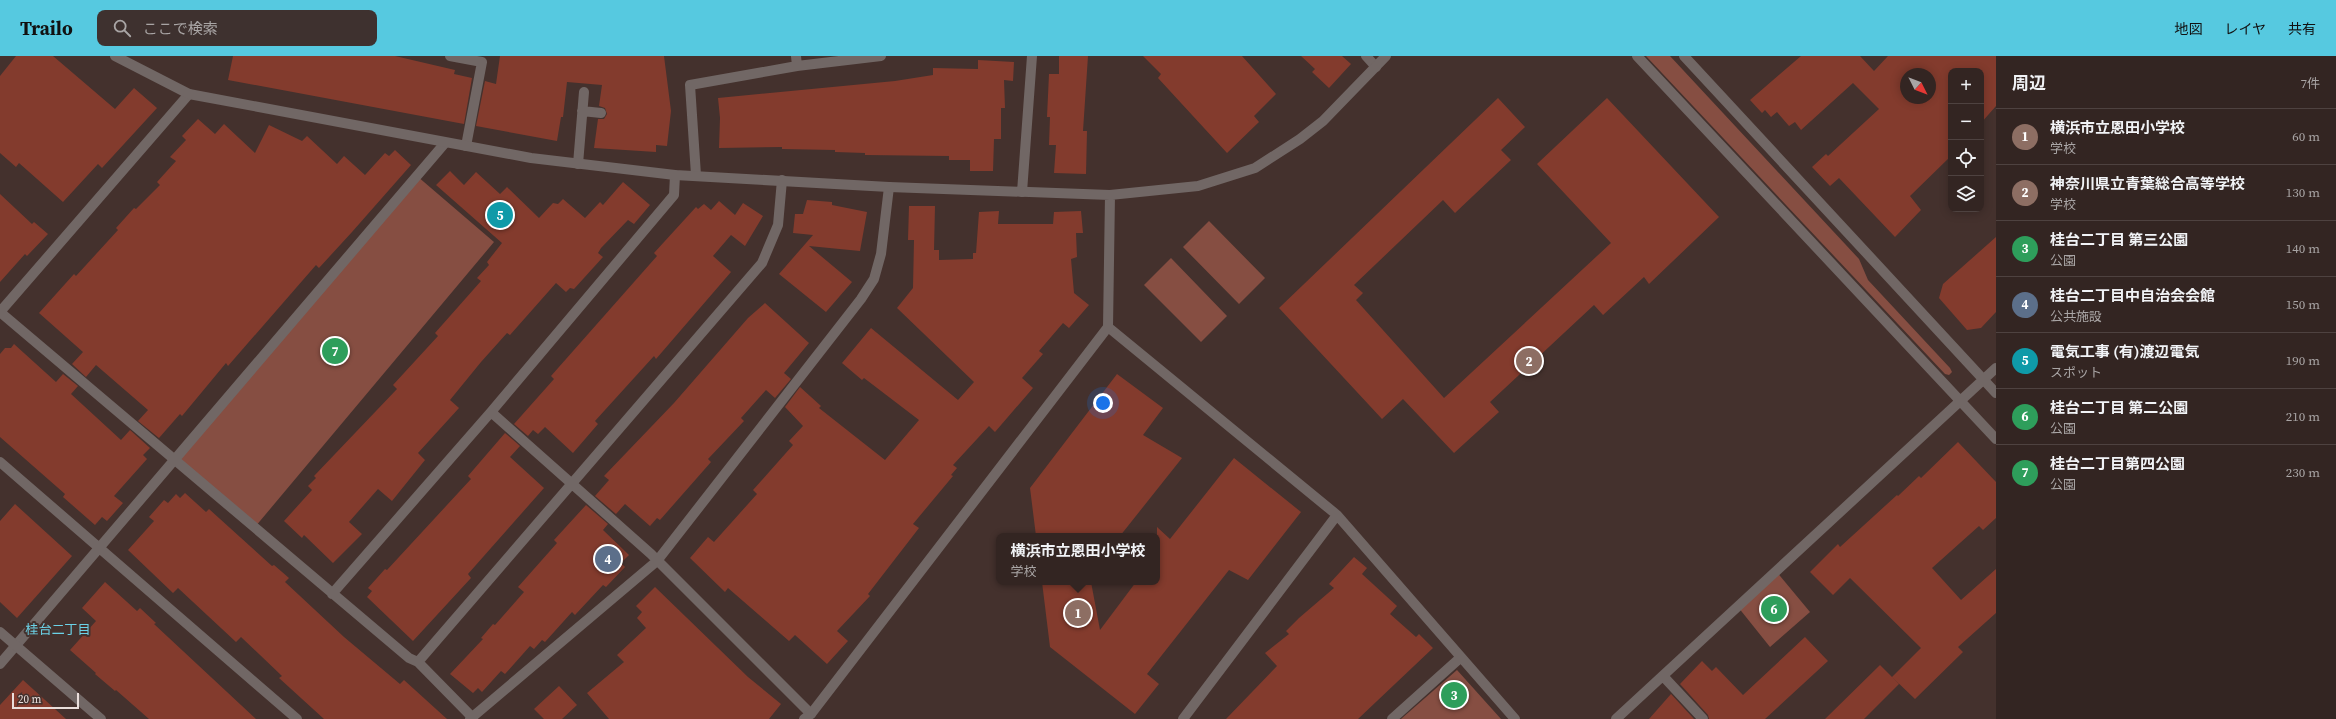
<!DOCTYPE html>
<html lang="ja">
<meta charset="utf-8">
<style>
:root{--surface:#332522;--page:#3e312f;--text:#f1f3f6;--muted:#a9a5a5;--line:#4e4240;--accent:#56c9e0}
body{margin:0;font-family:"Source Serif 4","Noto Sans JP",serif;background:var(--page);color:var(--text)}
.controls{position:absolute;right:12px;top:12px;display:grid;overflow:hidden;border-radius:8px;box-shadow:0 2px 10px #0003}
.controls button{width:36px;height:36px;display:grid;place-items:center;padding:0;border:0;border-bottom:1px solid var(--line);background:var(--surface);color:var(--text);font:20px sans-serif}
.compass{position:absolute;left:1900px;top:12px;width:36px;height:36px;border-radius:50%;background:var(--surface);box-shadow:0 2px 10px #0003;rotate:132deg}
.scale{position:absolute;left:12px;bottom:10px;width:67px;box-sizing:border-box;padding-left:4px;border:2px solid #eadedb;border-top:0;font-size:11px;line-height:14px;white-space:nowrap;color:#eadedb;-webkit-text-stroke:3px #44312d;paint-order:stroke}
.you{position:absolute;left:1103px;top:347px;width:14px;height:14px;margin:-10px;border:3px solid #fff;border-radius:50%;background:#1a73e8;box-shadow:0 0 0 6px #1a73e833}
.badge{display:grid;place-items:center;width:26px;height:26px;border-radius:50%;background:var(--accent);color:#fff;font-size:13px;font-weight:700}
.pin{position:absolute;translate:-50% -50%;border:2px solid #fff;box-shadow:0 1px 4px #0006}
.popup{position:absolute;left:996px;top:477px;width:164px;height:52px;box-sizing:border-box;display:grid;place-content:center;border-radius:8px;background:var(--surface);filter:drop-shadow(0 1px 3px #0005);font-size:13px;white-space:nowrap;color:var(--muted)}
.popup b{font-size:15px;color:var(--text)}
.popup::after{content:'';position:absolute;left:50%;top:100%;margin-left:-8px;border:8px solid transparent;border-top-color:var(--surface)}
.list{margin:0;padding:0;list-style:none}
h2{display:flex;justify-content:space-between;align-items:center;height:52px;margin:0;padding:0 16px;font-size:17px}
h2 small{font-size:13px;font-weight:400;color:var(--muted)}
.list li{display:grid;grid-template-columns:26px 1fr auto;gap:12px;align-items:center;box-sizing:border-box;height:56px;padding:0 16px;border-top:1px solid var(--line)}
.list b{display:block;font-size:15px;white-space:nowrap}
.list p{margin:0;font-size:13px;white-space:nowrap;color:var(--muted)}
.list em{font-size:13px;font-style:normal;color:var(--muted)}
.icon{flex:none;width:22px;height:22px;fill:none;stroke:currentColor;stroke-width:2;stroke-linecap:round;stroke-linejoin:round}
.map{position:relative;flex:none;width:1996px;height:663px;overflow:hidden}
header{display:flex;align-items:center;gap:24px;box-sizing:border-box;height:56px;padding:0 20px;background:var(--accent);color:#111}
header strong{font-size:19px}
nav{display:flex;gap:22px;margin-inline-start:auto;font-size:14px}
.search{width:280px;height:36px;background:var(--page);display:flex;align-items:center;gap:10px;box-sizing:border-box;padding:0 14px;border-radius:8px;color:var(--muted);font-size:15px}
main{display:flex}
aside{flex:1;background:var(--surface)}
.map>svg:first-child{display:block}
.green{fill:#864e42}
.building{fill:#833b2d;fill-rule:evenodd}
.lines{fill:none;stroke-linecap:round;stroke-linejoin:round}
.minor{stroke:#716765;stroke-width:10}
.tertiary{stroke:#716765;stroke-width:10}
.labels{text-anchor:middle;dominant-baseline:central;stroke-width:4;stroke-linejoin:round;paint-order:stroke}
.neighbourhood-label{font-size:13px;fill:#6bd2e7;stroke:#44312d}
</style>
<header>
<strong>Trailo</strong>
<div class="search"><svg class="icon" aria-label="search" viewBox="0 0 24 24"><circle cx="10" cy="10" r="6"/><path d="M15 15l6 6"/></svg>ここで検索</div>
<nav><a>地図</a><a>レイヤ</a><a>共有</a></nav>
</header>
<main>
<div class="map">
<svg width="1996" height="663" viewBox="0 0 1996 663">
<rect width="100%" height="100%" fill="#44312d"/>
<path class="green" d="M 1646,0 L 1670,0 L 1859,203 L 1868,224 L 1950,312 L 1952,316 L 1949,319 L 1945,318 Z
M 417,120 L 494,186 L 255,471 L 176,405 Z
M 1209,165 L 1265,222 L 1239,248 L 1183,191 Z
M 1171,202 L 1227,260 L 1201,286 L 1144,229 Z
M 1776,515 L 1810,556 L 1770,591 L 1738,551 Z
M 1457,614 L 1501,663 L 1401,663 Z"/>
<path class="building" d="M 16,0 L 53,0 L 115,53 L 134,32 L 157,52 L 102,112 L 98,108 L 63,146 L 19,107 L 16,111 L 0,97 L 0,20 Z
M 233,0 L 395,0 L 455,14 L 454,18 L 472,22 L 464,68 L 228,24 Z
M 500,0 L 664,0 L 671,55 L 667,90 L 656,89 L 656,96 L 594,92 L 598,63 L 604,63 L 607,58 L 605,52 L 599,50 L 602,29 L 567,26 L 563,61 L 561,61 L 557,85 L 476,70 L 485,25 L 496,28 Z
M 1059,0 L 1088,0 L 1083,75 L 1087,75 L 1086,118 L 1054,117 L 1056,89 L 1049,89 L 1050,61 L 1047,61 L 1049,18 L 1059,18 Z
M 1143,0 L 1242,0 L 1276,38 L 1254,60 L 1259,66 L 1227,97 L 1158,22 L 1161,18 Z
M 1301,0 L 1342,0 L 1351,8 L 1329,32 L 1312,16 L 1315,13 Z
M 1801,0 L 1860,0 L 1874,15 L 1888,0 L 1996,0 L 1996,50 L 1981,67 L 1981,15 L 1951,15 L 1951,100 L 1910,140 L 1921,154 L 1895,181 L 1839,122 L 1830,130 L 1812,111 L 1826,98 L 1828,100 L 1879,53 L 1853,27 L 1801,74 L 1795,66 L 1789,70 L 1777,56 L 1771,61 L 1765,54 L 1762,57 L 1750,44 ZM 1906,18 L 1930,18 L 1930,42 L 1906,42 Z
M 978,4 L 1014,6 L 1013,25 L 1004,24 L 1005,52 L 1001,52 L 1001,83 L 994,83 L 993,115 L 970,115 L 970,104 L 949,104 L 949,100 L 865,99 L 865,97 L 835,96 L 835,94 L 782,93 L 782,91 L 719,92 L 720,62 L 718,42 L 895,25 L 933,19 L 933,12 L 978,13 Z
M 1498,42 L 1525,71 L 1501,94 L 1511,104 L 1455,157 L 1443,144 L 1354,229 L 1363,237 L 1356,244 L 1444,342 L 1611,187 L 1537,108 L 1607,42 L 1719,161 L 1649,228 L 1644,221 L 1603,259 L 1594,249 L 1490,346 L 1499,356 L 1454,397 L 1403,343 L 1382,363 L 1279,252 Z
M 198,63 L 215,78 L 224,68 L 255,97 L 269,69 L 302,85 L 307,80 L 337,108 L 344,100 L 365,119 L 385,97 L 389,100 L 395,94 L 411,109 L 352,176 L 319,212 L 316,209 L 228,310 L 226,307 L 182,360 L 180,358 L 159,382 L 138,365 L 148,354 L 96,309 L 86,321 L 72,308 L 83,296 L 39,257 L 74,218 L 76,220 L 118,174 L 116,172 L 134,152 L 136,153 L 160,129 L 157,126 L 176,105 L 170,101 L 186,84 L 182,80 Z
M 450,115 L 464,129 L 476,116 L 500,138 L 507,131 L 539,162 L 553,147 L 558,148 L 563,143 L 585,162 L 600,146 L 603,149 L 623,126 L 650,149 L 634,168 L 628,164 L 601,192 L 598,197 L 603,201 L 574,233 L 570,232 L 566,236 L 556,227 L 510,279 L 507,277 L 481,306 L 450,344 L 459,352 L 418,397 L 425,404 L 392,445 L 378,433 L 349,466 L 362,478 L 333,507 L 304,479 L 302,482 L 284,465 L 312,434 L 308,430 L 316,422 L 314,420 L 397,333 L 393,329 L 438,280 L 435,277 L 481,225 L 477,222 L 489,209 L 487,206 L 502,187 L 436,129 Z
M 0,138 L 32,168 L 34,166 L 48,178 L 27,200 L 25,198 L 0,226 Z
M 807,144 L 832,146 L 832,149 L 867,156 L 860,195 L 809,190 L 852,226 L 826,256 L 779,218 L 813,179 L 793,177 L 795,158 L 803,158 Z
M 719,145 L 735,159 L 743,147 L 763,160 L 745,190 L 731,179 L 713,200 L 731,216 L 656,303 L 654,300 L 595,365 L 598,368 L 573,397 L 545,371 L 538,378 L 533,374 L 528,380 L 514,368 L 554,323 L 551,320 L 657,200 L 654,197 L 696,151 L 698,153 L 704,148 L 711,154 Z
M 909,150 L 935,150 L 934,194 L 939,194 L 939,204 L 973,203 L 973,197 L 976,197 L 979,156 L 999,155 L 998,168 L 1053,168 L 1054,156 L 1081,155 L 1083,177 L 1076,177 L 1077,201 L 1071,203 L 1074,237 L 1089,249 L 1069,272 L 1063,267 L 1039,295 L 1043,298 L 1022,322 L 1033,332 L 995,376 L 989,370 L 953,409 L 957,412 L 951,419 L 953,420 L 913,468 L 919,472 L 868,538 L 870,540 L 837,575 L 848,585 L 827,608 L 795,579 L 789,585 L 728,532 L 725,536 L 690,502 L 708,481 L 714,486 L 757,438 L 753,434 L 793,389 L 789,385 L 803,370 L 785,351 L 800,331 L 821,350 L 819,352 L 885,404 L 919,364 L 864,322 L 862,324 L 842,307 L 871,272 L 958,344 L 974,326 L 897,252 L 913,232 L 914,184 L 908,184 Z
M 1996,181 L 1996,256 L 1981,272 L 1967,274 L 1939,242 L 1943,228 Z
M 765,247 L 809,287 L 784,317 L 791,323 L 775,342 L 766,334 L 741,362 L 744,365 L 708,403 L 711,406 L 660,464 L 657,462 L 650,470 L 625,448 L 616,458 L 595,440 L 609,424 L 604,420 L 674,347 L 748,262 Z
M 14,288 L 56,326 L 63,318 L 78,330 L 71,338 L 121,384 L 130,374 L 150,392 L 143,399 L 147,403 L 114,440 L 123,447 L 107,465 L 102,461 L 95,469 L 63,441 L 65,438 L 0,381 L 0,298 L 5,292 L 11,292 Z
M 1117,318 L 1163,352 L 1143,379 L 1182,402 L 1120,480 L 1036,480 L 1030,432 Z
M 505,377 L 520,390 L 510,401 L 544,432 L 468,518 L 471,522 L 413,585 L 367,541 L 372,535 L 368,532 L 385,513 L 387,514 L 471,423 L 468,420 Z
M 1958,386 L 1996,426 L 1996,462 L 1983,474 L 1979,470 L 1932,512 L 1961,544 L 1996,513 L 1996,557 L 1958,591 L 1963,596 L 1915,643 L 1892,621 L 1921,592 L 1850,522 L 1833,539 L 1810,516 L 1838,488 L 1840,491 L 1897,439 L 1898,440 L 1919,420 L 1921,422 Z
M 1234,402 L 1301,456 L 1248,524 L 1229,514 L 1147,618 L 1159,628 L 1135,658 L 1050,591 L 1042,526 L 1091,526 L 1100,574 L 1136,526 L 1157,526 L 1157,471 L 1170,483 Z
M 185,437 L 206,456 L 209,453 L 272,510 L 274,509 L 289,522 L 285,526 L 344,581 L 400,628 L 404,624 L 447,663 L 324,663 L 279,622 L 282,620 L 241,581 L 236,586 L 178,532 L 173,537 L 128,494 L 154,465 L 149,461 L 164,444 L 168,447 L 176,438 L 180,442 Z
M 15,448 L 72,500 L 17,562 L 0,546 L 0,465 Z
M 586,449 L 608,468 L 603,474 L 629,499 L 621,507 L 625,511 L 606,531 L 603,529 L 575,559 L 572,556 L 545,586 L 542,584 L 534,593 L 530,590 L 505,618 L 501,615 L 482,636 L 478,632 L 473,637 L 450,618 L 483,583 L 481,582 L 493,568 L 495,569 L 524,536 L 518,531 L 557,487 L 554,484 Z
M 1354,501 L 1367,512 L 1362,518 L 1397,550 L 1390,558 L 1416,581 L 1419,578 L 1433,592 L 1358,663 L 1226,663 L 1277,610 L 1265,597 L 1289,578 L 1286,575 L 1299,562 L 1334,532 L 1329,528 Z
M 105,526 L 137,555 L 140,552 L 156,567 L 154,568 L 256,663 L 149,663 L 116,634 L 115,635 L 95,618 L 96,617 L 70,594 L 96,565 L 82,552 Z
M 655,531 L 748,621 L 781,648 L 769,663 L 609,663 L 587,637 L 624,606 L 617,599 L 646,572 L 637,562 L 642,556 L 636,550 Z
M 1805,581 L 1828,605 L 1765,663 L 1709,663 L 1708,659 L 1680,628 L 1702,605 L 1712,615 L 1716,611 L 1743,639 Z
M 1880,609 L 1899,628 L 1864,663 L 1825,663 Z
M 23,624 L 66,663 L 0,663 L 0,649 Z
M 559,630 L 577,649 L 562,663 L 544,663 L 534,653 Z
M 1671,638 L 1694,663 L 1649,663 Z"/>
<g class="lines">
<path class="minor" d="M 450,0 L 482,6 L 466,90
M 1366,0 L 1376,11
M 1637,0 L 1996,383
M 1684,0 L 1996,337
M 797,10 L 881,0
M 582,55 L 601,57
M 578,108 L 584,36
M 696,119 L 690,29 L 797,10 L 796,0
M 1022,136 L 1032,0
M 0,256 L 409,602 L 418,606 L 472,661
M 0,256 L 189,38
M 1108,271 L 1337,459 L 1515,663
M 491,356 L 651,498 L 811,658
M 0,406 L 297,663
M 332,538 L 491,356 L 674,139 L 675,119
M 418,606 L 762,207 L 778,169 L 782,124
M 0,608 L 445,87
M 1663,620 L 1703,663
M 470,663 L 657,505 L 861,243 L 874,223 L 881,198 L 889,131
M 1183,663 L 1337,459
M 1392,663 L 1460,602
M 1616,663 L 1996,312"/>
<path class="tertiary" d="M 115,0 L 189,38 L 531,102 L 675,119 L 889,131 L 1110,139 L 1198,130 L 1255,112 L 1300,83 L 1323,65 L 1386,0
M 0,576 L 101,663
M 804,663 L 811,658 L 1108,271 L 1110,139"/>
</g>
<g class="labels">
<g class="neighbourhood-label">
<text x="58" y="573">桂台二丁目</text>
</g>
</g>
</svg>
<div class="controls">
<button>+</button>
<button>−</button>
<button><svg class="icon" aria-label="locate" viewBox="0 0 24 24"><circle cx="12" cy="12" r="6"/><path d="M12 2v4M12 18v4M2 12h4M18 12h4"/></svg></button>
<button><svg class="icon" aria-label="layers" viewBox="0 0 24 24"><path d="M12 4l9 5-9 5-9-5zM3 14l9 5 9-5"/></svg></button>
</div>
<svg class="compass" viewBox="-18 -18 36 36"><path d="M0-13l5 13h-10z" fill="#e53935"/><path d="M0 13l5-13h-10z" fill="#a9a5a5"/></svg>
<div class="scale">20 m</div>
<div class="you"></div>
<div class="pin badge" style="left:1078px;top:557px;background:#8d6e63">1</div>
<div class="popup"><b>横浜市立恩田小学校</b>学校</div>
<div class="pin badge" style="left:1529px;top:305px;background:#8d6e63">2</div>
<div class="pin badge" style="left:1454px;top:639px;background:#2e9e5b">3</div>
<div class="pin badge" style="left:608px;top:503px;background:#5c6f8a">4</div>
<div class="pin badge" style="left:500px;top:159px;background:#0f9aa8">5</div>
<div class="pin badge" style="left:1774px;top:553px;background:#2e9e5b">6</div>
<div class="pin badge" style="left:335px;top:295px;background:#2e9e5b">7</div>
</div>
<aside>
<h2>周辺<small>7件</small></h2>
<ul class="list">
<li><span class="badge" style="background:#8d6e63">1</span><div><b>横浜市立恩田小学校</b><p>学校</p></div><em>60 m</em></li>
<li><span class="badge" style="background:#8d6e63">2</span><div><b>神奈川県立青葉総合高等学校</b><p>学校</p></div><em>130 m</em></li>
<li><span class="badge" style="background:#2e9e5b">3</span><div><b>桂台二丁目 第三公園</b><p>公園</p></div><em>140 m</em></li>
<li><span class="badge" style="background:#5c6f8a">4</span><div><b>桂台二丁目中自治会会館</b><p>公共施設</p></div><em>150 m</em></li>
<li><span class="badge" style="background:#0f9aa8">5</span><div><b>電気工事 (有)渡辺電気</b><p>スポット</p></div><em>190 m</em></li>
<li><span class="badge" style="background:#2e9e5b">6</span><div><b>桂台二丁目 第二公園</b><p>公園</p></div><em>210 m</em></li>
<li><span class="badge" style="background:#2e9e5b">7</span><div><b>桂台二丁目第四公園</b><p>公園</p></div><em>230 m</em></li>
</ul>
</aside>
</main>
